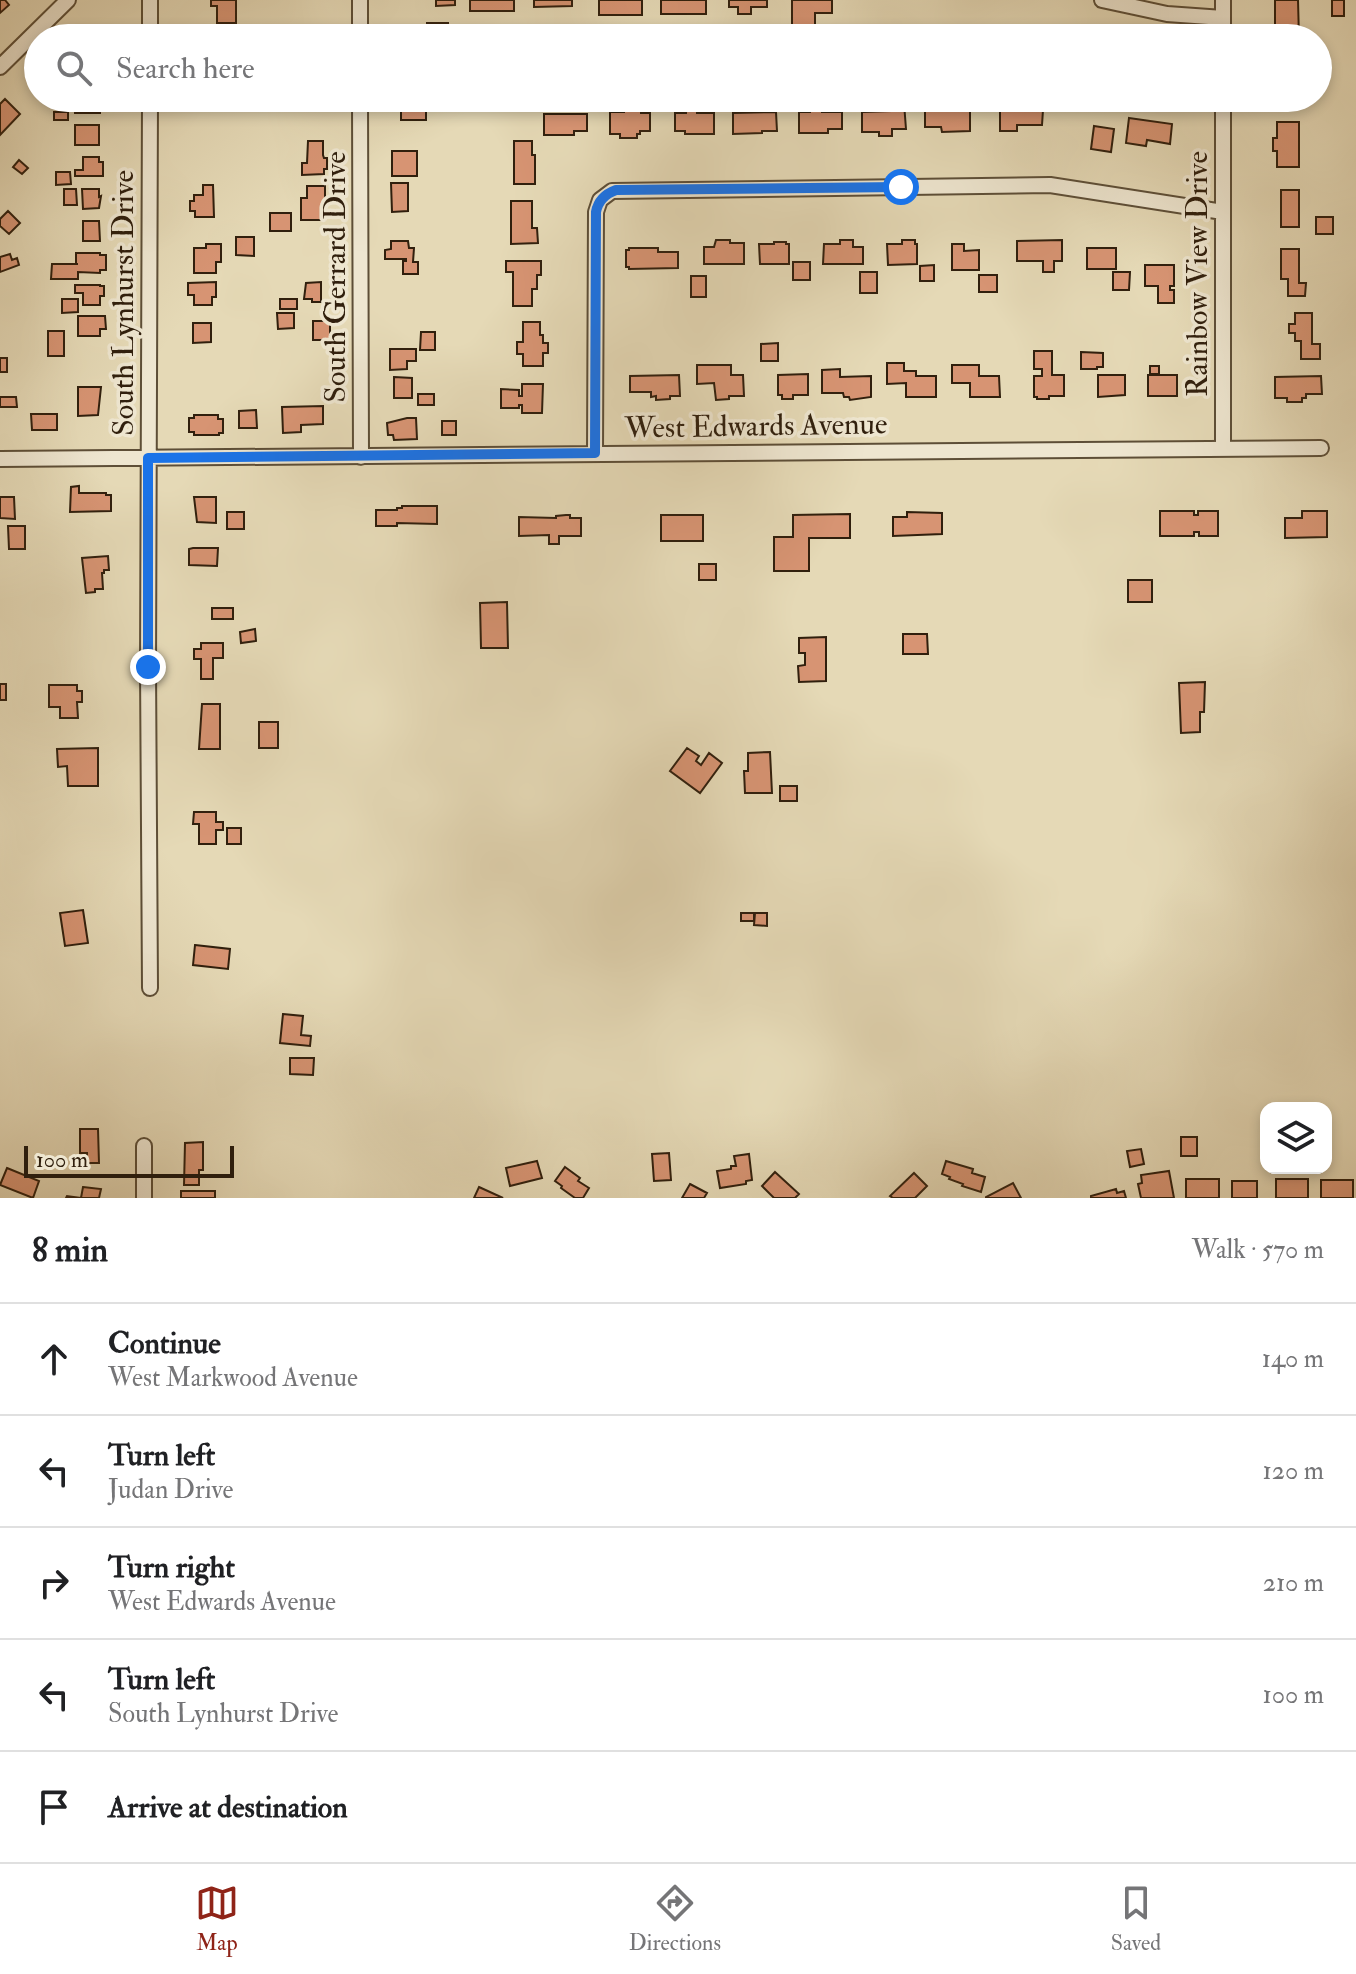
<!DOCTYPE html>
<meta charset="utf-8">
<style>
:root{--surface:#fff;--page:#f6f6f6;--text:#202124;--muted:#757577;--line:#e0e0e0;--accent:#8f2418}
body{margin:0;font-family:"IM FELL Double Pica",serif;background:var(--page);color:var(--text)}
.controls{position:absolute;right:24px;bottom:24px;display:grid;overflow:hidden;border-radius:16px;box-shadow:0 4px 12px #0003}
.controls button{width:72px;height:72px;display:grid;place-items:center;padding:0;border:0;border-bottom:2px solid var(--line);background:var(--surface);color:var(--text);font:40px sans-serif}
.scale{position:absolute;left:24px;bottom:20px;width:210px;box-sizing:border-box;padding-left:8px;border:4px solid #301f0d;border-top:0;font-size:22px;line-height:28px;white-space:nowrap;color:#301f0d;-webkit-text-stroke:6px #eee6d0;paint-order:stroke}
.stop{position:absolute;width:24px;height:24px;margin:-18px;border:6px solid #1a73e8;border-radius:50%;background:#fff}
.stop.end{background:#1a73e8;border-color:#fff;box-shadow:0 2px 8px #0008}
.list{margin:0;padding:0;list-style:none}
h2{display:flex;justify-content:space-between;align-items:center;height:104px;margin:0;padding:0 32px;font-size:34px}
h2 small{font-size:26px;font-weight:400;color:var(--muted)}
.list li{display:grid;grid-template-columns:52px 1fr auto;gap:24px;align-items:center;box-sizing:border-box;height:112px;padding:0 32px;border-top:2px solid var(--line)}
.list b{display:block;font-size:30px;white-space:nowrap}
.list p{margin:0;font-size:26px;white-space:nowrap;color:var(--muted)}
.list em{font-size:26px;font-style:normal;color:var(--muted)}
.icon{flex:none;width:44px;height:44px;fill:none;stroke:currentColor;stroke-width:2;stroke-linecap:round;stroke-linejoin:round}
.map{position:relative;flex:none;width:1356px;height:1198px;overflow:hidden}
.search{position:absolute;background:var(--surface);box-shadow:0 4px 12px #0003;left:24px;right:24px;top:24px;height:88px;display:flex;align-items:center;gap:20px;box-sizing:border-box;padding:0 28px;border-radius:44px;color:var(--muted);font-size:30px}
.sheet{height:664px;background:var(--surface)}
nav{display:flex;justify-content:space-around;align-items:center;box-sizing:border-box;height:112px;border-top:2px solid var(--line);background:var(--surface);font-size:22px;color:var(--muted)}
nav a{display:grid;justify-items:center;gap:4px}
nav .on{color:var(--accent)}
.map>svg:first-child{display:block}
.building{fill:#d79473;stroke:#301f0d;stroke-width:2}
.lines{fill:none;stroke-linecap:round;stroke-linejoin:round}
.street-casing{stroke:#5d4e37;stroke-width:18}
.street{stroke:#eee6d0;stroke-width:14}
.route{stroke:#1a73e8;stroke-width:10}
.labels{text-anchor:middle;dominant-baseline:central;stroke-width:7;stroke-linejoin:round;paint-order:stroke}
.street-label{font-size:30px;fill:#301f0d;stroke:#eee6d0}
</style>
<div class="map">
<svg width="1356" height="1198" viewBox="0 0 1356 1198">
<rect width="100%" height="100%" fill="#e5d9b6"/>
<filter id="stains"><feTurbulence type="fractalNoise" baseFrequency=".0025" numOctaves="4"/><feColorMatrix values="0 0 0 0 .2 0 0 0 0 .09 0 0 0 0 .02 0 0 0 .5 -.17"/></filter>
<radialGradient id="worn" r=".72"><stop offset=".6" stop-color="#630" stop-opacity="0"/><stop offset="1" stop-color="#630" stop-opacity=".3"/></radialGradient>
<path class="building" d="M 0,0 L 5,0 L 9,5 L 0,13 Z
M 211,0 L 236,0 L 236,23 L 217,23 L 217,6 L 211,6 Z
M 436,0 L 455,0 L 455,5 L 436,6 Z
M 470,0 L 514,0 L 514,11 L 470,11 Z
M 534,0 L 572,0 L 572,6 L 534,7 Z
M 599,0 L 642,0 L 642,15 L 599,15 Z
M 661,0 L 706,0 L 706,14 L 661,14 Z
M 729,0 L 767,0 L 767,7 L 751,7 L 751,14 L 738,14 L 738,7 L 729,7 Z
M 792,0 L 832,0 L 832,13 L 815,13 L 815,26 L 792,26 Z
M 1275,0 L 1298,0 L 1299,38 L 1275,38 Z
M 1332,0 L 1344,0 L 1344,16 L 1332,16 Z
M 427,23 L 448,23 L 448,38 L 427,37 Z
M 75,98 L 100,98 L 100,113 L 75,113 Z
M 408,98 L 434,98 L 434,103 L 426,103 L 426,120 L 401,120 L 401,101 L 408,101 Z
M 1023,98 L 1045,98 L 1045,110 L 1043,110 L 1042,125 L 1017,125 L 1017,131 L 1000,131 L 1000,106 L 1023,106 Z
M 5,99 L 20,114 L 0,135 L 0,104 Z
M 810,102 L 822,102 L 822,112 L 842,112 L 842,129 L 828,129 L 828,133 L 799,133 L 799,112 L 810,112 Z
M 686,103 L 697,103 L 697,113 L 714,113 L 714,134 L 685,134 L 685,131 L 675,131 L 675,113 L 686,113 Z
M 891,103 L 904,103 L 906,129 L 892,129 L 892,136 L 879,136 L 879,132 L 862,132 L 862,112 L 891,111 Z
M 624,104 L 641,104 L 641,113 L 650,113 L 650,131 L 640,131 L 640,134 L 637,134 L 637,138 L 620,138 L 620,134 L 610,134 L 610,112 L 624,112 Z
M 970,106 L 970,131 L 942,132 L 941,127 L 925,127 L 925,107 Z
M 54,112 L 68,112 L 68,120 L 54,120 Z
M 776,112 L 777,131 L 762,131 L 762,133 L 733,134 L 733,113 Z
M 544,114 L 587,114 L 587,131 L 574,131 L 574,135 L 544,135 Z
M 1129,118 L 1172,124 L 1170,144 L 1147,140 L 1146,146 L 1126,143 Z
M 1277,122 L 1299,122 L 1299,167 L 1277,167 L 1277,151 L 1273,151 L 1273,138 L 1277,138 Z
M 75,125 L 99,125 L 99,145 L 75,145 Z
M 1094,126 L 1114,129 L 1111,152 L 1091,149 Z
M 308,141 L 323,141 L 323,155 L 324,158 L 327,158 L 327,169 L 324,169 L 324,174 L 302,175 L 302,163 L 307,163 Z
M 514,141 L 532,141 L 532,155 L 535,155 L 535,184 L 514,184 Z
M 392,151 L 417,151 L 417,176 L 392,176 Z
M 83,157 L 99,157 L 99,162 L 103,162 L 103,176 L 75,176 L 75,170 L 83,170 Z
M 19,160 L 28,168 L 22,174 L 13,167 Z
M 56,172 L 70,172 L 71,184 L 56,185 Z
M 391,183 L 408,183 L 408,211 L 392,212 Z
M 203,185 L 213,185 L 214,217 L 195,217 L 195,211 L 190,211 L 190,201 L 194,201 L 194,195 L 203,195 Z
M 307,186 L 325,186 L 325,220 L 301,220 L 301,198 L 307,198 Z
M 64,189 L 76,189 L 77,205 L 64,205 Z
M 82,189 L 99,189 L 99,197 L 101,196 L 99,208 L 83,209 Z
M 1281,190 L 1299,190 L 1299,227 L 1281,227 Z
M 511,201 L 532,201 L 532,228 L 537,228 L 538,243 L 511,244 Z
M 8,211 L 20,223 L 9,234 L 0,226 L 0,219 Z
M 270,213 L 291,213 L 291,231 L 270,231 Z
M 1316,217 L 1333,217 L 1333,234 L 1316,234 Z
M 83,221 L 99,221 L 100,241 L 83,241 Z
M 236,237 L 254,237 L 254,256 L 236,255 Z
M 716,240 L 730,240 L 730,243 L 744,243 L 744,264 L 704,264 L 704,247 L 714,247 Z
M 840,240 L 853,240 L 853,247 L 863,247 L 863,264 L 823,264 L 824,244 L 840,244 Z
M 902,240 L 915,240 L 915,244 L 917,244 L 917,264 L 888,265 L 887,244 L 902,244 Z
M 1062,240 L 1062,261 L 1054,261 L 1054,272 L 1043,272 L 1043,261 L 1017,261 L 1017,241 Z
M 391,241 L 408,241 L 409,248 L 414,248 L 413,262 L 418,262 L 418,274 L 403,274 L 403,261 L 406,261 L 406,259 L 385,259 L 385,250 L 391,249 Z
M 774,242 L 786,242 L 786,244 L 789,244 L 789,264 L 760,264 L 759,244 L 774,244 Z
M 206,244 L 221,244 L 221,262 L 216,262 L 216,273 L 194,273 L 194,248 L 206,248 Z
M 952,244 L 964,244 L 964,251 L 979,250 L 979,270 L 952,270 Z
M 629,248 L 658,248 L 658,252 L 678,252 L 678,268 L 629,269 L 629,267 L 626,267 L 626,250 L 629,250 Z
M 1087,248 L 1116,248 L 1116,269 L 1087,269 Z
M 1281,249 L 1299,249 L 1299,283 L 1306,283 L 1305,296 L 1288,296 L 1288,279 L 1281,279 Z
M 76,253 L 100,253 L 100,255 L 106,255 L 106,270 L 100,270 L 100,273 L 78,272 L 78,279 L 51,279 L 52,264 L 78,264 L 76,264 Z
M 10,254 L 12,260 L 17,258 L 19,265 L 0,272 L 0,257 Z
M 506,261 L 541,261 L 541,275 L 537,275 L 537,289 L 532,289 L 532,306 L 513,306 L 513,272 L 506,272 Z
M 793,262 L 810,262 L 810,280 L 793,280 Z
M 934,265 L 934,281 L 920,281 L 920,266 Z
M 1145,265 L 1174,265 L 1174,286 L 1170,286 L 1170,290 L 1174,290 L 1174,303 L 1158,303 L 1158,286 L 1145,286 Z
M 860,272 L 877,272 L 877,293 L 860,293 Z
M 1113,272 L 1130,272 L 1129,290 L 1113,290 Z
M 979,275 L 997,275 L 997,292 L 979,292 Z
M 691,276 L 706,276 L 706,297 L 691,297 Z
M 216,282 L 216,297 L 212,297 L 212,305 L 194,305 L 194,295 L 188,295 L 188,283 Z
M 321,282 L 321,302 L 312,302 L 312,299 L 304,299 L 306,283 Z
M 75,285 L 100,285 L 100,286 L 104,286 L 104,296 L 100,296 L 100,305 L 83,305 L 83,293 L 75,293 Z
M 62,299 L 78,299 L 78,312 L 62,313 Z
M 280,299 L 297,299 L 297,309 L 280,309 Z
M 277,313 L 294,313 L 294,328 L 278,329 Z
M 1295,313 L 1312,313 L 1312,344 L 1320,344 L 1320,359 L 1301,359 L 1301,341 L 1295,341 L 1295,333 L 1289,333 L 1289,324 L 1295,324 Z
M 78,316 L 105,316 L 106,329 L 100,329 L 100,336 L 78,336 Z
M 313,321 L 330,321 L 330,340 L 313,340 Z
M 523,322 L 540,322 L 540,335 L 543,335 L 543,343 L 548,343 L 548,353 L 543,353 L 543,366 L 523,366 L 523,354 L 517,354 L 517,342 L 523,342 Z
M 193,323 L 211,323 L 211,342 L 193,343 Z
M 48,331 L 64,331 L 64,356 L 48,356 Z
M 421,332 L 435,332 L 435,350 L 420,350 Z
M 778,343 L 778,361 L 761,361 L 761,344 Z
M 390,349 L 416,349 L 416,361 L 407,361 L 407,369 L 390,370 Z
M 1034,351 L 1052,351 L 1052,375 L 1064,375 L 1064,396 L 1049,396 L 1049,399 L 1037,399 L 1037,397 L 1034,397 L 1034,376 L 1042,376 L 1042,369 L 1034,369 Z
M 1081,352 L 1103,353 L 1103,367 L 1097,367 L 1097,369 L 1081,369 Z
M 0,358 L 7,358 L 7,372 L 0,372 Z
M 887,363 L 904,363 L 904,371 L 916,371 L 916,376 L 936,376 L 936,397 L 906,397 L 906,383 L 887,384 Z
M 697,365 L 731,365 L 731,375 L 743,375 L 744,396 L 729,396 L 729,399 L 716,400 L 714,383 L 697,384 Z
M 952,365 L 979,365 L 979,376 L 999,376 L 1000,397 L 970,397 L 970,383 L 952,383 Z
M 1150,366 L 1159,366 L 1159,374 L 1150,374 Z
M 840,369 L 840,377 L 871,376 L 871,397 L 850,400 L 849,397 L 844,397 L 843,393 L 822,393 L 822,370 Z
M 808,374 L 808,395 L 793,395 L 793,399 L 782,399 L 782,395 L 778,395 L 778,375 Z
M 679,375 L 680,396 L 670,396 L 670,399 L 656,400 L 656,396 L 651,397 L 651,392 L 630,392 L 630,376 Z
M 1098,375 L 1125,375 L 1125,395 L 1098,397 Z
M 1148,375 L 1177,375 L 1177,396 L 1148,396 Z
M 1321,376 L 1322,394 L 1306,394 L 1306,398 L 1302,398 L 1302,402 L 1287,402 L 1287,398 L 1275,398 L 1275,377 Z
M 394,377 L 412,378 L 412,398 L 394,398 Z
M 522,384 L 543,384 L 542,413 L 522,413 L 522,405 L 519,405 L 519,408 L 501,408 L 501,389 L 519,390 L 519,396 L 522,396 Z
M 78,387 L 101,387 L 98,415 L 78,416 Z
M 418,394 L 434,394 L 434,405 L 418,405 Z
M 0,397 L 16,397 L 17,407 L 0,407 Z
M 323,406 L 323,424 L 301,425 L 301,432 L 283,433 L 282,407 Z
M 256,410 L 257,428 L 239,428 L 239,411 Z
M 31,414 L 57,414 L 57,430 L 32,430 Z
M 194,415 L 218,415 L 218,419 L 223,419 L 223,433 L 219,433 L 219,435 L 194,435 L 194,432 L 189,432 L 189,418 L 194,418 Z
M 407,418 L 416,418 L 417,439 L 394,440 L 393,435 L 388,435 L 387,423 Z
M 442,421 L 456,421 L 456,435 L 442,435 Z
M 79,486 L 79,493 L 106,493 L 106,495 L 111,495 L 111,511 L 70,512 L 71,487 Z
M 0,497 L 14,497 L 15,519 L 0,518 Z
M 194,497 L 216,497 L 216,523 L 197,522 Z
M 402,506 L 437,506 L 437,524 L 397,523 L 397,526 L 376,526 L 376,510 L 397,510 L 397,508 L 402,508 Z
M 1160,511 L 1194,511 L 1194,515 L 1198,515 L 1198,511 L 1218,511 L 1218,536 L 1199,536 L 1199,532 L 1194,532 L 1194,536 L 1160,536 Z
M 1302,511 L 1327,511 L 1327,537 L 1285,538 L 1285,518 L 1302,518 Z
M 227,512 L 244,512 L 244,529 L 227,529 Z
M 907,512 L 942,513 L 942,534 L 893,536 L 893,517 L 907,517 Z
M 850,514 L 850,538 L 809,538 L 809,571 L 774,571 L 774,537 L 793,537 L 793,515 Z
M 566,515 L 570,515 L 570,518 L 581,518 L 581,536 L 559,536 L 559,544 L 549,544 L 549,535 L 519,536 L 519,517 L 556,518 L 556,516 Z
M 661,515 L 703,515 L 703,541 L 661,541 Z
M 8,526 L 25,526 L 25,549 L 9,549 Z
M 193,548 L 218,548 L 217,566 L 189,565 L 189,549 Z
M 108,556 L 109,570 L 104,570 L 104,573 L 102,573 L 103,589 L 95,589 L 95,592 L 86,593 L 82,558 Z
M 699,564 L 716,564 L 716,580 L 699,580 Z
M 1128,580 L 1152,580 L 1152,602 L 1128,602 Z
M 507,602 L 508,648 L 481,648 L 480,603 Z
M 212,608 L 233,608 L 233,619 L 212,619 Z
M 255,629 L 256,641 L 241,643 L 240,632 Z
M 903,634 L 927,634 L 928,654 L 903,654 Z
M 826,637 L 826,681 L 799,682 L 798,666 L 805,665 L 805,653 L 799,653 L 799,638 Z
M 201,643 L 223,643 L 223,658 L 213,658 L 213,679 L 201,679 L 201,659 L 194,659 L 194,649 L 201,649 Z
M 1205,682 L 1204,712 L 1200,712 L 1200,732 L 1181,733 L 1179,683 Z
M 0,684 L 6,684 L 6,700 L 0,700 Z
M 49,685 L 77,685 L 77,691 L 82,691 L 82,702 L 77,702 L 78,718 L 60,718 L 60,707 L 49,707 Z
M 202,704 L 220,704 L 220,749 L 199,749 Z
M 259,722 L 278,722 L 278,748 L 259,748 Z
M 98,748 L 98,786 L 68,786 L 67,766 L 58,767 L 57,749 Z
M 687,748 L 699,756 L 696,761 L 701,765 L 709,753 L 722,763 L 700,793 L 670,771 Z
M 770,752 L 772,793 L 745,793 L 744,771 L 748,771 L 748,753 Z
M 780,786 L 797,786 L 797,801 L 780,801 Z
M 194,812 L 216,812 L 216,822 L 223,822 L 223,830 L 216,830 L 216,844 L 199,844 L 199,824 L 193,824 Z
M 227,828 L 241,828 L 241,844 L 227,844 Z
M 83,910 L 88,943 L 65,946 L 60,913 Z
M 741,913 L 754,913 L 754,921 L 741,921 Z
M 755,913 L 767,913 L 767,926 L 754,925 Z
M 195,945 L 230,949 L 228,969 L 193,965 Z
M 283,1014 L 303,1016 L 301,1035 L 311,1036 L 310,1046 L 280,1043 Z
M 290,1058 L 314,1058 L 313,1075 L 290,1074 Z
M 80,1129 L 98,1129 L 99,1163 L 87,1163 L 87,1153 L 80,1153 Z
M 1181,1137 L 1197,1137 L 1197,1156 L 1181,1156 Z
M 203,1142 L 203,1170 L 199,1170 L 199,1185 L 184,1185 L 185,1143 Z
M 1141,1149 L 1144,1164 L 1130,1167 L 1127,1151 Z
M 669,1153 L 671,1180 L 654,1181 L 652,1154 Z
M 749,1154 L 752,1180 L 746,1181 L 746,1184 L 720,1188 L 717,1171 L 731,1169 L 731,1166 L 736,1166 L 734,1156 Z
M 537,1161 L 542,1178 L 510,1186 L 506,1168 Z
M 946,1161 L 973,1169 L 972,1173 L 985,1177 L 981,1192 L 962,1186 L 963,1184 L 949,1179 L 950,1177 L 942,1174 Z
M 565,1167 L 580,1178 L 578,1181 L 589,1188 L 583,1198 L 575,1198 L 561,1188 L 562,1186 L 555,1181 Z
M 7,1168 L 39,1181 L 33,1198 L 0,1185 Z
M 1291,1168 L 1308,1168 L 1308,1173 L 1292,1173 Z
M 1169,1171 L 1174,1198 L 1141,1198 L 1138,1184 L 1142,1183 L 1141,1175 Z
M 775,1172 L 799,1194 L 795,1198 L 774,1198 L 762,1186 Z
M 914,1173 L 927,1186 L 915,1198 L 893,1198 L 890,1196 Z
M 1186,1179 L 1219,1179 L 1219,1198 L 1186,1198 Z
M 1276,1179 L 1308,1179 L 1308,1198 L 1276,1198 Z
M 1321,1180 L 1353,1180 L 1353,1198 L 1321,1198 Z
M 1232,1181 L 1257,1181 L 1257,1198 L 1232,1198 Z
M 1013,1183 L 1021,1198 L 986,1198 L 986,1197 Z
M 690,1184 L 707,1193 L 704,1198 L 682,1198 Z
M 83,1187 L 101,1189 L 99,1198 L 66,1198 L 67,1196 L 81,1198 Z
M 479,1187 L 503,1198 L 474,1198 Z
M 1116,1189 L 1117,1193 L 1124,1191 L 1126,1198 L 1091,1198 L 1091,1196 Z
M 181,1191 L 215,1191 L 215,1198 L 181,1198 Z"/>
<g class="lines">
<g class="street-casing">
<path id="street" d="M 360,0 L 360,38
M 1102,0 L 1167,14 L 1223,18
M 150,38 L 150,0
M 1223,38 L 1223,0
M 0,67 L 68,0
M 150,98 L 148,667 L 150,988
M 360,98 L 361,457
M 1223,98 L 1223,449
M 595,453 L 596,212 L 600,200 L 612,191 L 1050,185 L 1223,212
M 0,459 L 1321,448
M 144,1198 L 144,1146"/>
</g>
<use href="#street" class="street"/>
</g>
<g class="lines">
<path class="route" d="M 148,667 L 148,458 L 595,453 L 596,212 C 598,201 605,194 616,190 L 901,187"/>
</g>
<g class="labels">
<g class="street-label">
<text transform="translate(1197 274) rotate(-90)">Rainbow View Drive</text>
<text transform="translate(335 277) rotate(-90)">South Gerrard Drive</text>
<text transform="translate(123 303) rotate(-90)">South Lynhurst Drive</text>
<text transform="translate(756 426) rotate(-1)">West Edwards Avenue</text>
</g>
</g>
<rect width="100%" height="100%" filter="url(#stains)"/>
<rect width="100%" height="100%" fill="url(#worn)"/>
</svg>
<div class="controls">
<button><svg class="icon" aria-label="layers" viewBox="0 0 24 24"><path d="M12 4l9 5-9 5-9-5zM3 14l9 5 9-5"/></svg></button>
</div>
<div class="scale">100 m</div>
<div class="stop" style="left:901px;top:187px"></div>
<div class="stop end" style="left:148px;top:667px"></div>
<div class="search"><svg class="icon" aria-label="search" viewBox="0 0 24 24"><circle cx="10" cy="10" r="6"/><path d="M15 15l6 6"/></svg>Search here</div>
</div>
<section class="sheet">
<h2>8 min<small>Walk · 570 m</small></h2>
<ul class="list">
<li><svg class="icon" aria-label="ahead" viewBox="0 0 24 24"><path d="M12 20V5M6 11l6-6 6 6"/></svg><div><b>Continue</b><p>West Markwood Avenue</p></div><em>140 m</em></li>
<li><svg class="icon" aria-label="left" viewBox="0 0 24 24"><path d="M17 20v-9H6M10 6l-5 5 5 5"/></svg><div><b>Turn left</b><p>Judan Drive</p></div><em>120 m</em></li>
<li><svg class="icon" aria-label="right" viewBox="0 0 24 24"><path d="M7 20v-9h11M14 6l5 5-5 5"/></svg><div><b>Turn right</b><p>West Edwards Avenue</p></div><em>210 m</em></li>
<li><svg class="icon" aria-label="left" viewBox="0 0 24 24"><path d="M17 20v-9H6M10 6l-5 5 5 5"/></svg><div><b>Turn left</b><p>South Lynhurst Drive</p></div><em>100 m</em></li>
<li><svg class="icon" aria-label="arrive" viewBox="0 0 24 24"><path d="M6 21V4h12l-3 4 3 4H6"/></svg><div><b>Arrive at destination</b></div></li>
</ul>
</section>
<nav>
<a class="on"><svg class="icon" aria-label="map" viewBox="0 0 24 24"><path d="M3 6l6-2 6 2 6-2v14l-6 2-6-2-6 2zM9 4v14M15 6v14"/></svg>Map</a>
<a><svg class="icon" aria-label="directions" viewBox="0 0 24 24"><path d="M12 3l9 9-9 9-9-9zM9 14v-3h6M13 9l2 2-2 2"/></svg>Directions</a>
<a><svg class="icon" aria-label="saved" viewBox="0 0 24 24"><path d="M7 4h10v16l-5-4-5 4z"/></svg>Saved</a>
</nav>
